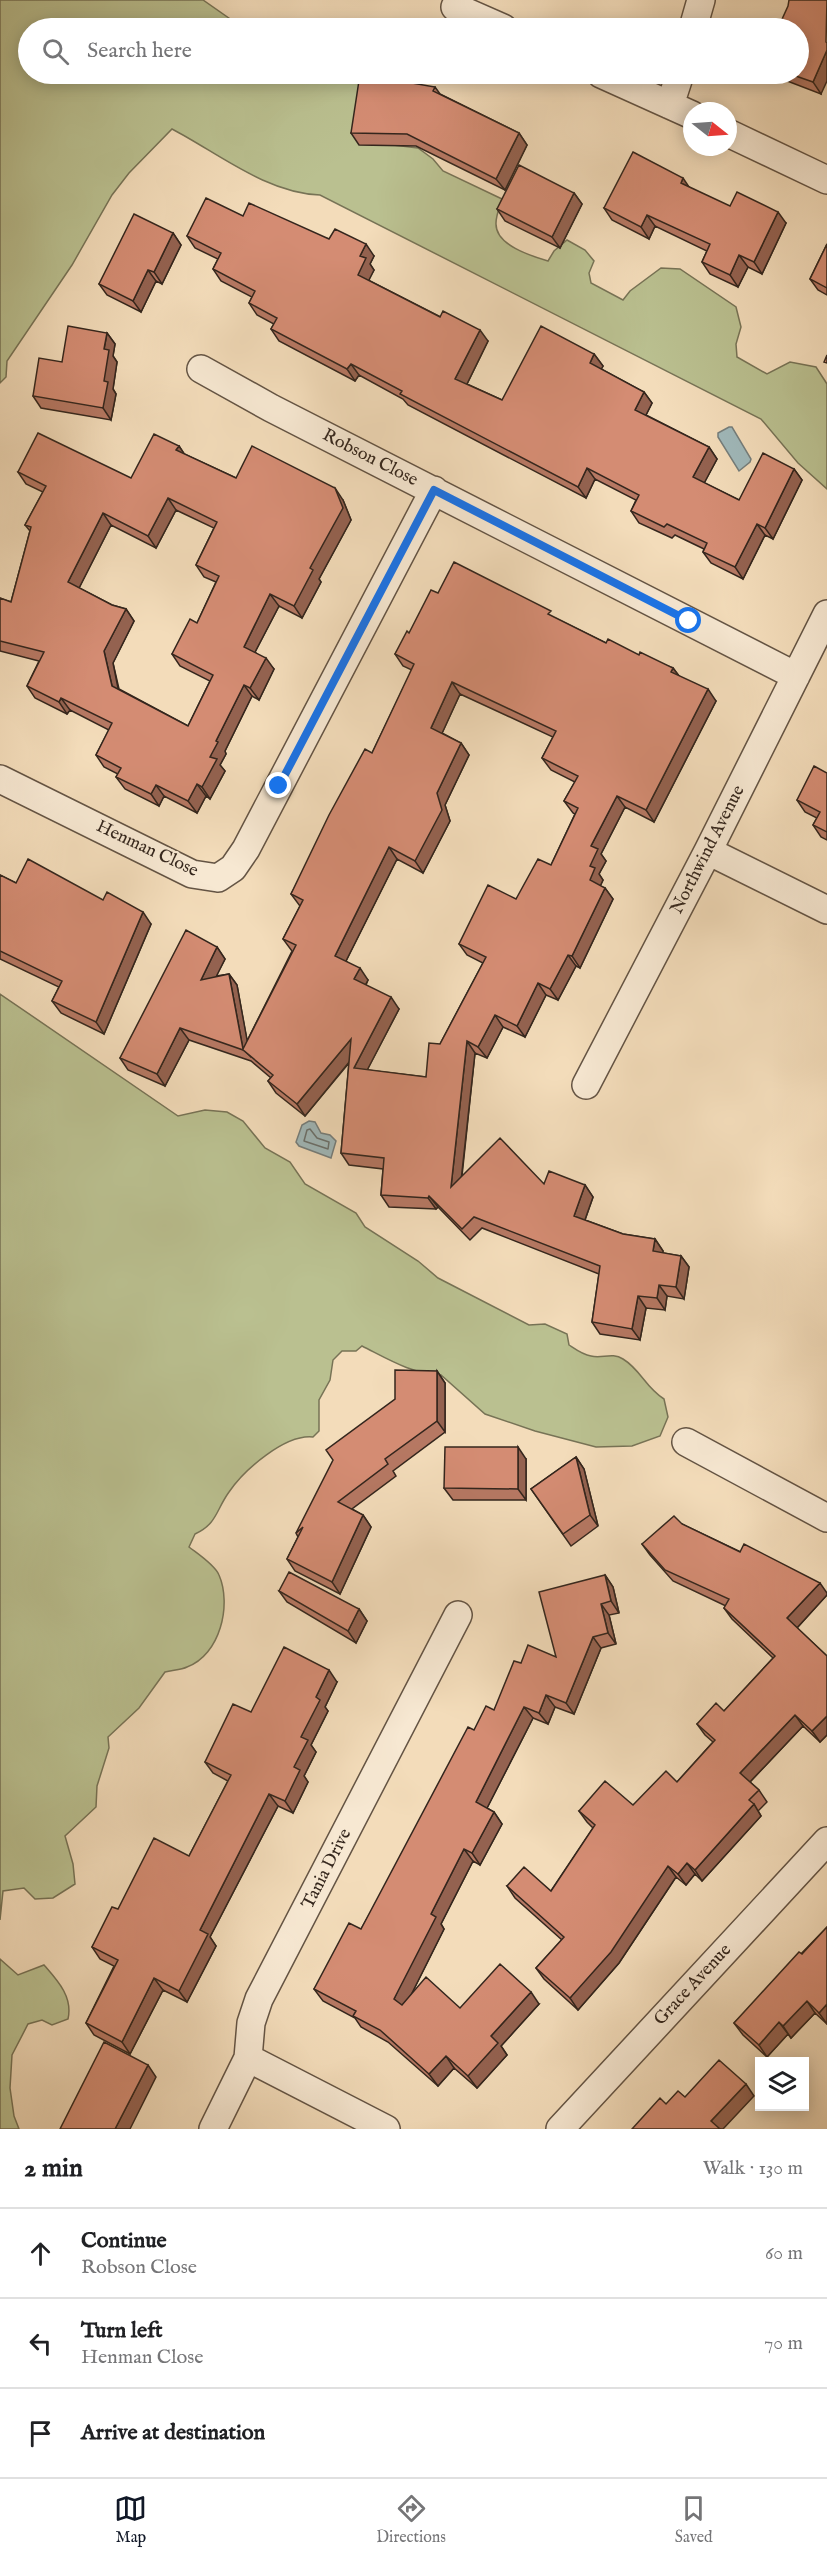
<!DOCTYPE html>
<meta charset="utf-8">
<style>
:root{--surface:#fff;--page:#f2f2f2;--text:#202124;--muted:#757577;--line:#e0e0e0;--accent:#111827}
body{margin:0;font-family:"IM FELL English",serif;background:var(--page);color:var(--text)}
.controls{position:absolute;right:18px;bottom:18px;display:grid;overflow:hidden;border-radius:0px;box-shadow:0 3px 15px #0003}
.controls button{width:54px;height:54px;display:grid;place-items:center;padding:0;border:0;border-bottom:2px solid var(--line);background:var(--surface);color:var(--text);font:30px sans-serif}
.compass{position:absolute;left:683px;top:102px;width:54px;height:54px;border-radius:50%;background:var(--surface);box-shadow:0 3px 15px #0003;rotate:107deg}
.stop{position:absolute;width:18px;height:18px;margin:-14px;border:4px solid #1a73e8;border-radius:50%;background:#fff}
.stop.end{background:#1a73e8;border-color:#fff;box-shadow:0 2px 6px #0008}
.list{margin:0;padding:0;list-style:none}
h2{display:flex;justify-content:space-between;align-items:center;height:78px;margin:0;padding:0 24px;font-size:26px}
h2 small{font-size:20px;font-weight:400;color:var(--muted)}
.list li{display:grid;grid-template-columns:39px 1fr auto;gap:18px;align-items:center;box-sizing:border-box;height:90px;padding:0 24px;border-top:2px solid var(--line)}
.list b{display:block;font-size:22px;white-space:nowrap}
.list p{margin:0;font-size:20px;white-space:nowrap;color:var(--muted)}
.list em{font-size:20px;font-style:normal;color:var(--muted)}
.icon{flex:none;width:33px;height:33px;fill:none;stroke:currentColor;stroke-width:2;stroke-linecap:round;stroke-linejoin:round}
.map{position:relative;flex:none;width:827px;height:2129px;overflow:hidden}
.search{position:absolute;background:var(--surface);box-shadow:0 3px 15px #0003;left:18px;right:18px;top:18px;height:66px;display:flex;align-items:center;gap:15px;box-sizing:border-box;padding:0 21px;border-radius:33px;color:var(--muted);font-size:22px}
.sheet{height:348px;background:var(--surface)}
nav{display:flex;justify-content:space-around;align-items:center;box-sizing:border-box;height:84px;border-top:2px solid var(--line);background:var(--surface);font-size:16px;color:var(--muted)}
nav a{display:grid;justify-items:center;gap:3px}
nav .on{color:var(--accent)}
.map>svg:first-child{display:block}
.green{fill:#bac090;stroke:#777356;stroke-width:1.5}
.water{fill:#a0b9bb;stroke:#757e7c;stroke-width:1.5}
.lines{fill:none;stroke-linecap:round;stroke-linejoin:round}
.shore{stroke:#6a706c;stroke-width:1.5}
.street-casing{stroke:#645444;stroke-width:30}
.street{stroke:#f7e8d2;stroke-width:27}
.wall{fill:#b67863;stroke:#34261d;stroke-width:1.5;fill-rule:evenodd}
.shaded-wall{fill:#946250;stroke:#34261d;stroke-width:1.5}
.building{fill:#d48c73;stroke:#34261d;stroke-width:1.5;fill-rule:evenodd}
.route{stroke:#1a73e8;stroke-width:8}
.labels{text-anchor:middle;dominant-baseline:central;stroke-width:4.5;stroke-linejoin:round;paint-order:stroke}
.street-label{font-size:18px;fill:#34261d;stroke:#f7e8d2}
</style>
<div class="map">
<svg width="827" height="2129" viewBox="0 0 827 2129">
<rect width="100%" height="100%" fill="#f3dcba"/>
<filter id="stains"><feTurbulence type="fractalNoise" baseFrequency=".00333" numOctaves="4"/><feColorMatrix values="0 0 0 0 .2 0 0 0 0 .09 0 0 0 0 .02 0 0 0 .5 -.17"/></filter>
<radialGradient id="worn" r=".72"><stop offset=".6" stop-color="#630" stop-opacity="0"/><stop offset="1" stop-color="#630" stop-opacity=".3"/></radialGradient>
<path class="green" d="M 0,0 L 203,0 L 243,28 L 28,28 L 28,74 L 295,74 L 316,81 L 330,74 L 392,74 L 395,90 L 367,142 L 418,148 L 433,159 L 443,171 L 502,199 C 500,206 496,215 496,223 C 495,245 531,256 548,261 L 554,251 L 567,240 L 585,250 L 594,261 L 589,273 L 591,283 L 623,300 L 630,291 L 661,268 L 680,269 L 736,307 L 741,327 L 736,344 L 737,357 L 767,374 L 790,362 L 816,367 L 827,384 L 827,489 L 798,463 L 761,419 L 320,195 C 266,193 218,153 172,129 L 129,173 L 112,195 L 72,265 L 7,361 L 6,377 L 0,383 Z
M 0,994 L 178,1116 L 205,1110 L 227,1112 L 243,1121 L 265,1148 L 290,1162 L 305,1184 L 356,1213 L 365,1227 L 418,1261 L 438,1278 L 529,1325 L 545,1324 L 567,1334 L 569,1345 C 575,1349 583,1355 591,1356 C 602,1359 612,1352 623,1359 C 641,1370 645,1387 664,1399 L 668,1417 L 660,1436 L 632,1446 L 596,1447 L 535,1431 L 485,1414 L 441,1375 C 412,1374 388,1359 362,1346 L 356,1351 L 342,1351 L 333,1360 L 330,1380 L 319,1400 L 319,1431 L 313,1437 C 285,1434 244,1470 229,1492 C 216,1510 217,1524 195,1534 L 189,1547 C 198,1554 215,1565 219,1575 C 232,1605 220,1655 187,1667 C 181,1670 172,1670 165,1672 L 139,1708 L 108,1737 L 109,1748 L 97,1786 L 96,1807 L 65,1836 L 73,1864 L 75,1884 L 53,1898 L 35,1899 L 24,1888 L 3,1891 L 0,1920 Z
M 0,1959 L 18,1975 L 44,1965 C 58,1981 73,1997 68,2019 L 52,2025 L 42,2020 L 28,2024 L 12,2055 L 10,2088 L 14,2116 L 19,2129 L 0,2129 Z"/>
<path class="water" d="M 729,427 L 732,427 L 751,459 L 750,462 L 739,471 L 718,437 L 718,433 Z
M 309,1121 L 315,1122 L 321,1133 L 330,1135 L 336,1141 L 331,1158 L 299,1146 L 296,1142 L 302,1125 Z"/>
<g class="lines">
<path class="shore" d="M 310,1129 L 317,1138 L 329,1142 L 328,1149 L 304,1141 L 307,1130 Z"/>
<g class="street-casing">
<path id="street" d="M 455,7 L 503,28
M 693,28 L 701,0
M 601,74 L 692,115
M 670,105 L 680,74
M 728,133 L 827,180
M 201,369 L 271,408 L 796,676
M 0,779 L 192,874 L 218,878 L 233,868 L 246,849 L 434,490
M 708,851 L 827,910
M 586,1085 L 708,851 L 827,614
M 686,1442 L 827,1518
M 248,2058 L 386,2129
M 213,2129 L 248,2058 L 251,2023 L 259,1999 L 458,1615
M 560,2129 L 827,1841"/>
</g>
<use href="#street" class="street"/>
</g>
<path class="wall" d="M 798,28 L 821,94 L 769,74 L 798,74 Z
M 435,87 L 440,94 L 519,133 L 527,145 L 505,190 L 416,146 L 359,145 L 351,133 Z
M 574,193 L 582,204 L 560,248 L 505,221 L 497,209 Z
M 730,206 L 786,223 L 762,274 L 748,267 L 738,287 L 710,274 L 702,262 L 707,251 L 655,226 L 649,239 L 612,220 L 604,208 Z
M 243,216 L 329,239 L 374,256 L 370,264 L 374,270 L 368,280 L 488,341 L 467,384 L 502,400 L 594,354 L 603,366 L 601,369 L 644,392 L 652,403 L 646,415 L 709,447 L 717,459 L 704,483 L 739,500 L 794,469 L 802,480 L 773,539 L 765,535 L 743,579 L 711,563 L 703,552 L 704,549 L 675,535 L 672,538 L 639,523 L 631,511 L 636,500 L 595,479 L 586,498 L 408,405 L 403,399 L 359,375 L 355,381 L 279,341 L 271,329 L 274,324 L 257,315 L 249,303 L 252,297 L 221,281 L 213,269 L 218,259 L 195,248 L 187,236 Z
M 173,233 L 181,245 L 162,284 L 156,281 L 141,312 L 107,295 L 99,284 Z
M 827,244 L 827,295 L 818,290 L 810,279 Z
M 107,333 L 115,344 L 113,356 L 117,362 L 113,389 L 116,394 L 111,420 L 41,408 L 33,396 L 62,362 Z
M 179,446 L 184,454 L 236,478 L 343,500 L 351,520 L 319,579 L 321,582 L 302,618 L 279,606 L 255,652 L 274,669 L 259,700 L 252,696 L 225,751 L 226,754 L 220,765 L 225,771 L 210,799 L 206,796 L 197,813 L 164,796 L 159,806 L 125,789 L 116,777 L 118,774 L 104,767 L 96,755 L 109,730 L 70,710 L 67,714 L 35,698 L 27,686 L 39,661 L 0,651 L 0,598 L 11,602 L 30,531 L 25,525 L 43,492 L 26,484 L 18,472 L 131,478 ZM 176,510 L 214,528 L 196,565 L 204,577 L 216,582 L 197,623 L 172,654 L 180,666 L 210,681 L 188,726 L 119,689 L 113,663 L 134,621 L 126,609 L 112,605 L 79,588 L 111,525 L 156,548 Z
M 438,593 L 555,618 L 606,643 L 673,668 L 679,676 L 716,701 L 654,822 L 625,807 L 601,854 L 606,861 L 599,874 L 603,880 L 600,886 L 605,888 L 613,899 L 580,968 L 576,966 L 558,1000 L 546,995 L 525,1037 L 503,1027 L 487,1058 L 475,1053 L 462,1176 L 544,1184 L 585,1185 L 593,1197 L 585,1220 L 623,1234 L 655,1239 L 663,1251 L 663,1253 L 681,1256 L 689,1267 L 684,1299 L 667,1296 L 665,1310 L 646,1308 L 640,1340 L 600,1334 L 592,1322 L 599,1274 L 482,1228 L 470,1240 L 438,1207 L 436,1209 L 389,1207 L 381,1195 L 383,1169 L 349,1165 L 341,1153 L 349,1063 L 305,1116 L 276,1093 L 268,1081 L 271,1078 L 251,1061 L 189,1040 L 165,1086 L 128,1070 L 120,1058 L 217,947 L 225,959 L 216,976 L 229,974 L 237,985 L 247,1041 L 292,951 L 283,939 L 300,906 L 291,894 L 372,753 L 412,670 L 403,666 L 395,654 ZM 460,694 L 553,737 L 542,758 L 551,770 L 575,782 L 564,801 L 573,813 L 575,814 L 551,865 L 516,899 L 459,944 L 467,955 L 483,963 L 440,1044 L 426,1077 L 367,1070 L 399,1009 L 366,985 L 368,980 L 346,961 L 397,859 L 423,873 L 450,821 L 445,805 L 469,755 L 461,743 L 442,733 Z
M 827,773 L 827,840 L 821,837 L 813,825 L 817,818 L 805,812 L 797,800 Z
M 0,875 L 16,883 L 103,900 L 151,924 L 104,1034 L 61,1013 L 52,1001 L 59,987 L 0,959 Z
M 437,1371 L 445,1383 L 445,1432 L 393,1471 L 396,1476 L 352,1509 L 363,1515 L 371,1527 L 340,1594 L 295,1571 L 287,1559 L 298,1537 L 296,1533 Z
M 576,1457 L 584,1469 L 598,1526 L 571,1546 L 531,1489 Z
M 526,1459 L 526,1500 L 453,1500 L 444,1488 Z
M 682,1524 L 827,1593 L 827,1595 L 797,1628 L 827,1656 L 827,1735 L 820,1742 L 803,1726 L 750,1782 L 759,1790 L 767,1802 L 758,1811 L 761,1816 L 702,1881 L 695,1874 L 686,1885 L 676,1877 L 619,1963 L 578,2010 L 544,1979 L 536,1968 L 562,1940 L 515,1898 L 507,1886 L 551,1891 L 593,1828 L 587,1822 L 579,1811 L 633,1805 L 677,1782 L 713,1742 L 705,1735 L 697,1724 L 724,1711 L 773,1658 L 732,1619 L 724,1608 L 726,1606 L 673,1581 L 650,1555 L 642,1544 Z
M 605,1575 L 613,1587 L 619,1613 L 609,1615 L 616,1644 L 601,1648 L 574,1714 L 555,1707 L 548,1724 L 533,1718 L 487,1808 L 494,1812 L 502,1824 L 480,1865 L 473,1861 L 441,1924 L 444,1929 L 411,1995 L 460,2008 L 539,2004 L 501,2046 L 507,2055 L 477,2088 L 454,2068 L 438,2086 L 388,2042 L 361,2027 L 355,2018 L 323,2001 L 314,1989 L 361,1929 L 474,1730 L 494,1710 L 521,1663 L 556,1657 Z
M 279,1591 L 359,1609 L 367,1621 L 356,1643 L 287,1602 Z
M 337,1682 L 325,1707 L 328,1711 L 311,1745 L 316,1752 L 304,1776 L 308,1782 L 293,1813 L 278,1806 L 210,1937 L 216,1946 L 187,2002 L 163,1990 L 130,2054 L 94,2035 L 86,2023 L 114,1966 L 100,1959 L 92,1947 L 118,1909 L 189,1856 L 228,1781 L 213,1773 L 205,1762 L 251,1712 Z
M 827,1927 L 827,2024 L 815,2013 L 791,2038 L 788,2034 L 767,2057 L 743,2035 L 734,2023 Z"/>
<path class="shaded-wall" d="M 827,50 L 827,81 L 821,94 L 813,82 Z
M 519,133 L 527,145 L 505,190 L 496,179 Z
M 683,178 L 691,190 L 681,183 Z
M 574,193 L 582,204 L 560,248 L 552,237 Z
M 778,212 L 786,223 L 762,274 L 754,262 Z
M 647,215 L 655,226 L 649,239 L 641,227 Z
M 173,233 L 181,245 L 162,284 L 154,272 Z
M 366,244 L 374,256 L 370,264 L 374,270 L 366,286 L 358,275 L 360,256 Z
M 739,255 L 748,267 L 738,287 L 730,275 Z
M 148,270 L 156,281 L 141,312 L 133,301 Z
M 480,330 L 488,341 L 464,390 L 455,379 Z
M 107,333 L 115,344 L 113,356 L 117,362 L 113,389 L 116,394 L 111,420 L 103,408 L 104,349 Z
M 594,354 L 603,366 L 598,375 L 590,363 Z
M 351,364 L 359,375 L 355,381 L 347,369 Z
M 644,392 L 652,403 L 643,421 L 635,410 Z
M 179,446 L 187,458 L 176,450 Z
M 709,447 L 717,459 L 701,489 L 693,477 Z
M 587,468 L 595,479 L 586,498 L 578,487 Z
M 794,469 L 802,480 L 773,539 L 765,528 Z
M 335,488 L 343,500 L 351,520 L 319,579 L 321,582 L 302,618 L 294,606 L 310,568 Z
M 168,498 L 176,510 L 156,548 L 148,536 Z
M 103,513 L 111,525 L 76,594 L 68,582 Z
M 757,524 L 765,535 L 743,579 L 735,567 Z
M 270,594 L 279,606 L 252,658 L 244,647 Z
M 126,609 L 134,621 L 113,663 L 120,698 L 112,686 L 104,651 Z
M 266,658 L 274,669 L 259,700 L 250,688 Z
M 673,668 L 682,680 L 671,672 Z
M 452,682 L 460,694 L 439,740 L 431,728 Z
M 244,685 L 252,696 L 225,751 L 226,754 L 220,765 L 225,771 L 210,799 L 202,787 L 210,757 L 216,741 Z
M 708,689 L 716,701 L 654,822 L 646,810 Z
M 61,698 L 70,710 L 67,714 L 59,702 Z
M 461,743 L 469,755 L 445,805 L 450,821 L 423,873 L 415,861 L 437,793 Z
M 197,784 L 206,796 L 197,813 L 188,801 Z
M 156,785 L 164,796 L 159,806 L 151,794 Z
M 617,796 L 625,807 L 601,854 L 606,861 L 599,874 L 603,880 L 598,891 L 590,880 L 591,846 Z
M 389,847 L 397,859 L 343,967 L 335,956 Z
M 605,888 L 613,899 L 580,968 L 572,956 Z
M 143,912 L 151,924 L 104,1034 L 96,1022 Z
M 217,947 L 225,959 L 209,991 L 201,980 Z
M 568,955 L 576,966 L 558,1000 L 550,989 Z
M 360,968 L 368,980 L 362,991 L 354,979 Z
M 229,974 L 237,985 L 250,1056 L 243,1049 Z
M 538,983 L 546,995 L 525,1037 L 517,1026 Z
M 391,997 L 399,1009 L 362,1080 L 354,1068 Z
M 495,1015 L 503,1027 L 487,1058 L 478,1047 Z
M 180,1028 L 189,1040 L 165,1086 L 157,1074 Z
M 351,1039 L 359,1050 L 305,1116 L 297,1104 Z
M 467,1041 L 475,1053 L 459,1199 L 451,1187 Z
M 585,1185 L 593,1197 L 582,1228 L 574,1216 Z
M 429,1196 L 438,1207 L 436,1209 L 428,1198 Z
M 655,1239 L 663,1251 L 661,1263 L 653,1251 Z
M 681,1256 L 689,1267 L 684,1299 L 676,1287 Z
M 659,1285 L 667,1296 L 665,1310 L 657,1298 Z
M 638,1296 L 646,1308 L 640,1340 L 632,1329 Z
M 437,1371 L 445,1383 L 445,1432 L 437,1421 Z
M 518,1447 L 526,1459 L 526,1500 L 518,1489 Z
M 576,1457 L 584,1469 L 598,1526 L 590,1515 Z
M 363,1515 L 371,1527 L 340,1594 L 332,1582 Z
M 605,1575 L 613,1587 L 619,1613 L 611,1601 Z
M 820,1583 L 827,1593 L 827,1595 L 795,1630 L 787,1618 Z
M 601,1604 L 609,1615 L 616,1644 L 608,1633 Z
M 359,1609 L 367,1621 L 356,1643 L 348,1631 Z
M 593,1637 L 601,1648 L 574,1714 L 566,1703 Z
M 329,1670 L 337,1682 L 325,1707 L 328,1711 L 311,1745 L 316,1752 L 304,1776 L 308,1782 L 293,1813 L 285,1801 L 301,1737 L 316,1697 Z
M 546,1695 L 555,1707 L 548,1724 L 539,1713 Z
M 524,1707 L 533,1718 L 484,1814 L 476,1802 Z
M 795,1715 L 803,1726 L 748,1784 L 740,1773 Z
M 827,1716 L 827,1735 L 820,1742 L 812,1731 Z
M 269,1794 L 278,1806 L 210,1937 L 216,1946 L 187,2002 L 179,1991 L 200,1930 Z
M 754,1804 L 761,1816 L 702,1881 L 695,1870 Z
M 494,1812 L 502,1824 L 480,1865 L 472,1853 Z
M 464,1849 L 473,1861 L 441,1924 L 444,1929 L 403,2011 L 394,1999 L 431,1914 Z
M 687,1863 L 695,1874 L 686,1885 L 678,1874 Z
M 668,1866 L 676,1877 L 619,1963 L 578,2010 L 570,1998 Z
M 154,1978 L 163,1990 L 130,2054 L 122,2042 Z
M 531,1992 L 539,2004 L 501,2046 L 507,2055 L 477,2088 L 468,2076 L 491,2036 Z
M 807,2001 L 815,2013 L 791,2038 L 783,2026 Z
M 827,2004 L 827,2024 L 819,2013 Z
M 779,2022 L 788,2034 L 767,2057 L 759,2045 Z
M 446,2056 L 454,2068 L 438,2086 L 429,2074 Z
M 148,2065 L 156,2077 L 130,2129 L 115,2129 Z
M 746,2084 L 754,2096 L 723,2129 L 717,2129 L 711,2121 Z"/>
<path class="building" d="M 789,0 L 827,0 L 826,42 L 827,43 L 827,50 L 813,82 L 790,74 L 798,74 L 798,28 L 778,28 L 788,6 Z
M 360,74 L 435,87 L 433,91 L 519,133 L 496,179 L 407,134 L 351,133 Z
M 633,152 L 683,178 L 681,183 L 730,206 L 737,192 L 778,212 L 754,262 L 739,255 L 730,275 L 702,262 L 710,244 L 647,215 L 641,227 L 604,208 Z
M 519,165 L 574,193 L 552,237 L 497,209 Z
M 206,198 L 243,216 L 249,203 L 329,239 L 335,229 L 366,244 L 360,256 L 366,258 L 358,275 L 440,317 L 443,311 L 480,330 L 455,379 L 502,400 L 541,326 L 594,354 L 590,363 L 644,392 L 635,410 L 709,447 L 693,477 L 739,500 L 763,453 L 794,469 L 765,528 L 757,524 L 735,567 L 703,552 L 707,543 L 667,524 L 664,527 L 631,511 L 639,495 L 587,468 L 578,487 L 400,394 L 402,391 L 351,364 L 347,369 L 271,329 L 277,318 L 249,303 L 255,291 L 213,269 L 221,253 L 187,236 Z
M 134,214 L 173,233 L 154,272 L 148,270 L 133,301 L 99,284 Z
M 827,244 L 827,288 L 810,279 Z
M 68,326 L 107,333 L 104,349 L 109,350 L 104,381 L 108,382 L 103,408 L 33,396 L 39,358 L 62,362 Z
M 827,355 L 827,363 L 824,362 Z
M 38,433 L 131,478 L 154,434 L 179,446 L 176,450 L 236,478 L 252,446 L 335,488 L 343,508 L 310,568 L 313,570 L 294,606 L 270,594 L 244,647 L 266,658 L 250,688 L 244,685 L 216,741 L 218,742 L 210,757 L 217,759 L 202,787 L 197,784 L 188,801 L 156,785 L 151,794 L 116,777 L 121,768 L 96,755 L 112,723 L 61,698 L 59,702 L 27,686 L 44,652 L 0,641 L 0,598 L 11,602 L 31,527 L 25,525 L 46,486 L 18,472 ZM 168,498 L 217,522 L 196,565 L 219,576 L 197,623 L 190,619 L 172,654 L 213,675 L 188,726 L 112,686 L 104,651 L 126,609 L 112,605 L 68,582 L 103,513 L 148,536 Z
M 454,562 L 551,611 L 548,614 L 606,643 L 608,639 L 639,655 L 640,652 L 673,668 L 671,672 L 708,689 L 646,810 L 617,796 L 591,846 L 598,849 L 590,866 L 595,868 L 590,880 L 605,888 L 572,956 L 568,955 L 550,989 L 538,983 L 517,1026 L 495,1015 L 478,1047 L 467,1041 L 451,1187 L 500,1138 L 544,1184 L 549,1171 L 585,1185 L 574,1216 L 623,1234 L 655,1239 L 653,1251 L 681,1256 L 676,1287 L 659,1285 L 657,1298 L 638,1296 L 632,1329 L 592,1322 L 600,1266 L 474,1217 L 462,1229 L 429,1196 L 428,1198 L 381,1195 L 384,1158 L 341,1153 L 351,1039 L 297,1104 L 268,1081 L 273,1075 L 243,1050 L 180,1028 L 157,1074 L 120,1058 L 186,930 L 217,947 L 201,980 L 229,974 L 243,1049 L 296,945 L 283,939 L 303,900 L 291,894 L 329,815 L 365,749 L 372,753 L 414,664 L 395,654 L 407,631 L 409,633 L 431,590 L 438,593 ZM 452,682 L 556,731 L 542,758 L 578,776 L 564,801 L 578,808 L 551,865 L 538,859 L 516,899 L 488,885 L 459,944 L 486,957 L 440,1044 L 429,1043 L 426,1077 L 354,1068 L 391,997 L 354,979 L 360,968 L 335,956 L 389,847 L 415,861 L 442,810 L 437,793 L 461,743 L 431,728 Z
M 814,766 L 827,773 L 827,832 L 813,825 L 820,812 L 797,800 Z
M 28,859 L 103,900 L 107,892 L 143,912 L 96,1022 L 52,1001 L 62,981 L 0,951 L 0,875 L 16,883 Z
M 395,1370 L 437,1371 L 437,1421 L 385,1459 L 388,1464 L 338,1502 L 363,1515 L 332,1582 L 287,1559 L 303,1527 L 296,1533 L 333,1460 L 326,1450 L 395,1399 Z
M 445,1447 L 518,1447 L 518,1489 L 444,1488 Z
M 576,1457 L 590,1515 L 563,1534 L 531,1489 Z
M 674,1516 L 682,1524 L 740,1552 L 744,1544 L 820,1583 L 787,1618 L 827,1656 L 827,1716 L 812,1731 L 795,1715 L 740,1773 L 759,1790 L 749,1800 L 754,1804 L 695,1870 L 687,1863 L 678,1874 L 668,1866 L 611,1952 L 570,1998 L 536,1968 L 564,1937 L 507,1886 L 524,1867 L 551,1891 L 595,1825 L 579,1811 L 605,1781 L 633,1805 L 666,1771 L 677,1782 L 715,1740 L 697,1724 L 716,1703 L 724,1711 L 775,1656 L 724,1608 L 729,1599 L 665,1570 L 642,1544 Z
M 289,1572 L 359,1609 L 348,1631 L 279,1591 Z
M 605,1575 L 611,1601 L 601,1604 L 608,1633 L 593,1637 L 566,1703 L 546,1695 L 539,1713 L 524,1707 L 476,1802 L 494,1812 L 472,1853 L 464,1849 L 431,1914 L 436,1917 L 394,1999 L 402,2005 L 426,1977 L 460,2008 L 500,1964 L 531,1992 L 491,2036 L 498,2043 L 468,2076 L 446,2056 L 429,2074 L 380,2030 L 353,2016 L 356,2011 L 314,1989 L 349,1923 L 361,1929 L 468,1727 L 474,1730 L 486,1706 L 494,1710 L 514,1661 L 521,1663 L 528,1645 L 556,1657 L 539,1592 Z
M 284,1647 L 329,1670 L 316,1697 L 320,1700 L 301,1737 L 308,1740 L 294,1767 L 300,1770 L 285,1801 L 269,1794 L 200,1930 L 208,1934 L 179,1991 L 154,1978 L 122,2042 L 86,2023 L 118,1960 L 92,1947 L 112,1907 L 118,1909 L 154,1838 L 189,1856 L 231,1775 L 205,1762 L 233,1704 L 251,1712 Z
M 827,1927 L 827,2004 L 819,2013 L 807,2001 L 783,2026 L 779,2022 L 759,2045 L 734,2023 L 799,1952 L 802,1954 Z
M 104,2042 L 148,2065 L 115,2129 L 60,2129 Z
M 719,2060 L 746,2084 L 711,2121 L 720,2129 L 632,2129 L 660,2098 L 666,2104 L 678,2091 L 685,2097 Z"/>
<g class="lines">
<path class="route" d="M 279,786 L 434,490 L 689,621"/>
</g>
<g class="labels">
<g class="street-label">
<text transform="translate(370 458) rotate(27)">Robson Close</text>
<text transform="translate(147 849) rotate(25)">Henman Close</text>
<text transform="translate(708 850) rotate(-63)">Northwind Avenue</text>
<text transform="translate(327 1869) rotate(-63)">Tania Drive</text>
<text transform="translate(693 1985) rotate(-47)">Grace Avenue</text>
</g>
</g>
<rect width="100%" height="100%" filter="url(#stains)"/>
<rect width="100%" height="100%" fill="url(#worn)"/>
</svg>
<div class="controls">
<button><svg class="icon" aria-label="layers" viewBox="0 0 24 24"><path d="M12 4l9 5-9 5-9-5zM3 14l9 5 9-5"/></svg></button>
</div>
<svg class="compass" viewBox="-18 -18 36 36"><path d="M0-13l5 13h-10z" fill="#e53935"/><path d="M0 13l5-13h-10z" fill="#757577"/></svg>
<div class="stop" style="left:689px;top:621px"></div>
<div class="stop end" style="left:279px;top:786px"></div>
<div class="search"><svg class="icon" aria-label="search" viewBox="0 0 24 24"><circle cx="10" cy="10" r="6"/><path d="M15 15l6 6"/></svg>Search here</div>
</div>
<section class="sheet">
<h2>2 min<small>Walk · 130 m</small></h2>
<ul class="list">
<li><svg class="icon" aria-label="ahead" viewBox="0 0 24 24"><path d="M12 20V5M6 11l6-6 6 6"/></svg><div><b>Continue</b><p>Robson Close</p></div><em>60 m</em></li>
<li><svg class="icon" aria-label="left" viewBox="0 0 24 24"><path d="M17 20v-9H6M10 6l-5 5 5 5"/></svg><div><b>Turn left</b><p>Henman Close</p></div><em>70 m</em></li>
<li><svg class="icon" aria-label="arrive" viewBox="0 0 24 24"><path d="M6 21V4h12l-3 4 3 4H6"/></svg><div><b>Arrive at destination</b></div></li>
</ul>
</section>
<nav>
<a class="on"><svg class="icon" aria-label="map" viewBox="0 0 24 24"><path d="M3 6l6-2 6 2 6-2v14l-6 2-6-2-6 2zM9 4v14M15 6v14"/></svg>Map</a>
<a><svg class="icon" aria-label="directions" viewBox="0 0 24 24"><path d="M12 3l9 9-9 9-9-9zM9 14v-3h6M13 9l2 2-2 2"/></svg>Directions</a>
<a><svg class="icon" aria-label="saved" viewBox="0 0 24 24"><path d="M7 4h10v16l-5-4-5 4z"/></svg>Saved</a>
</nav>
